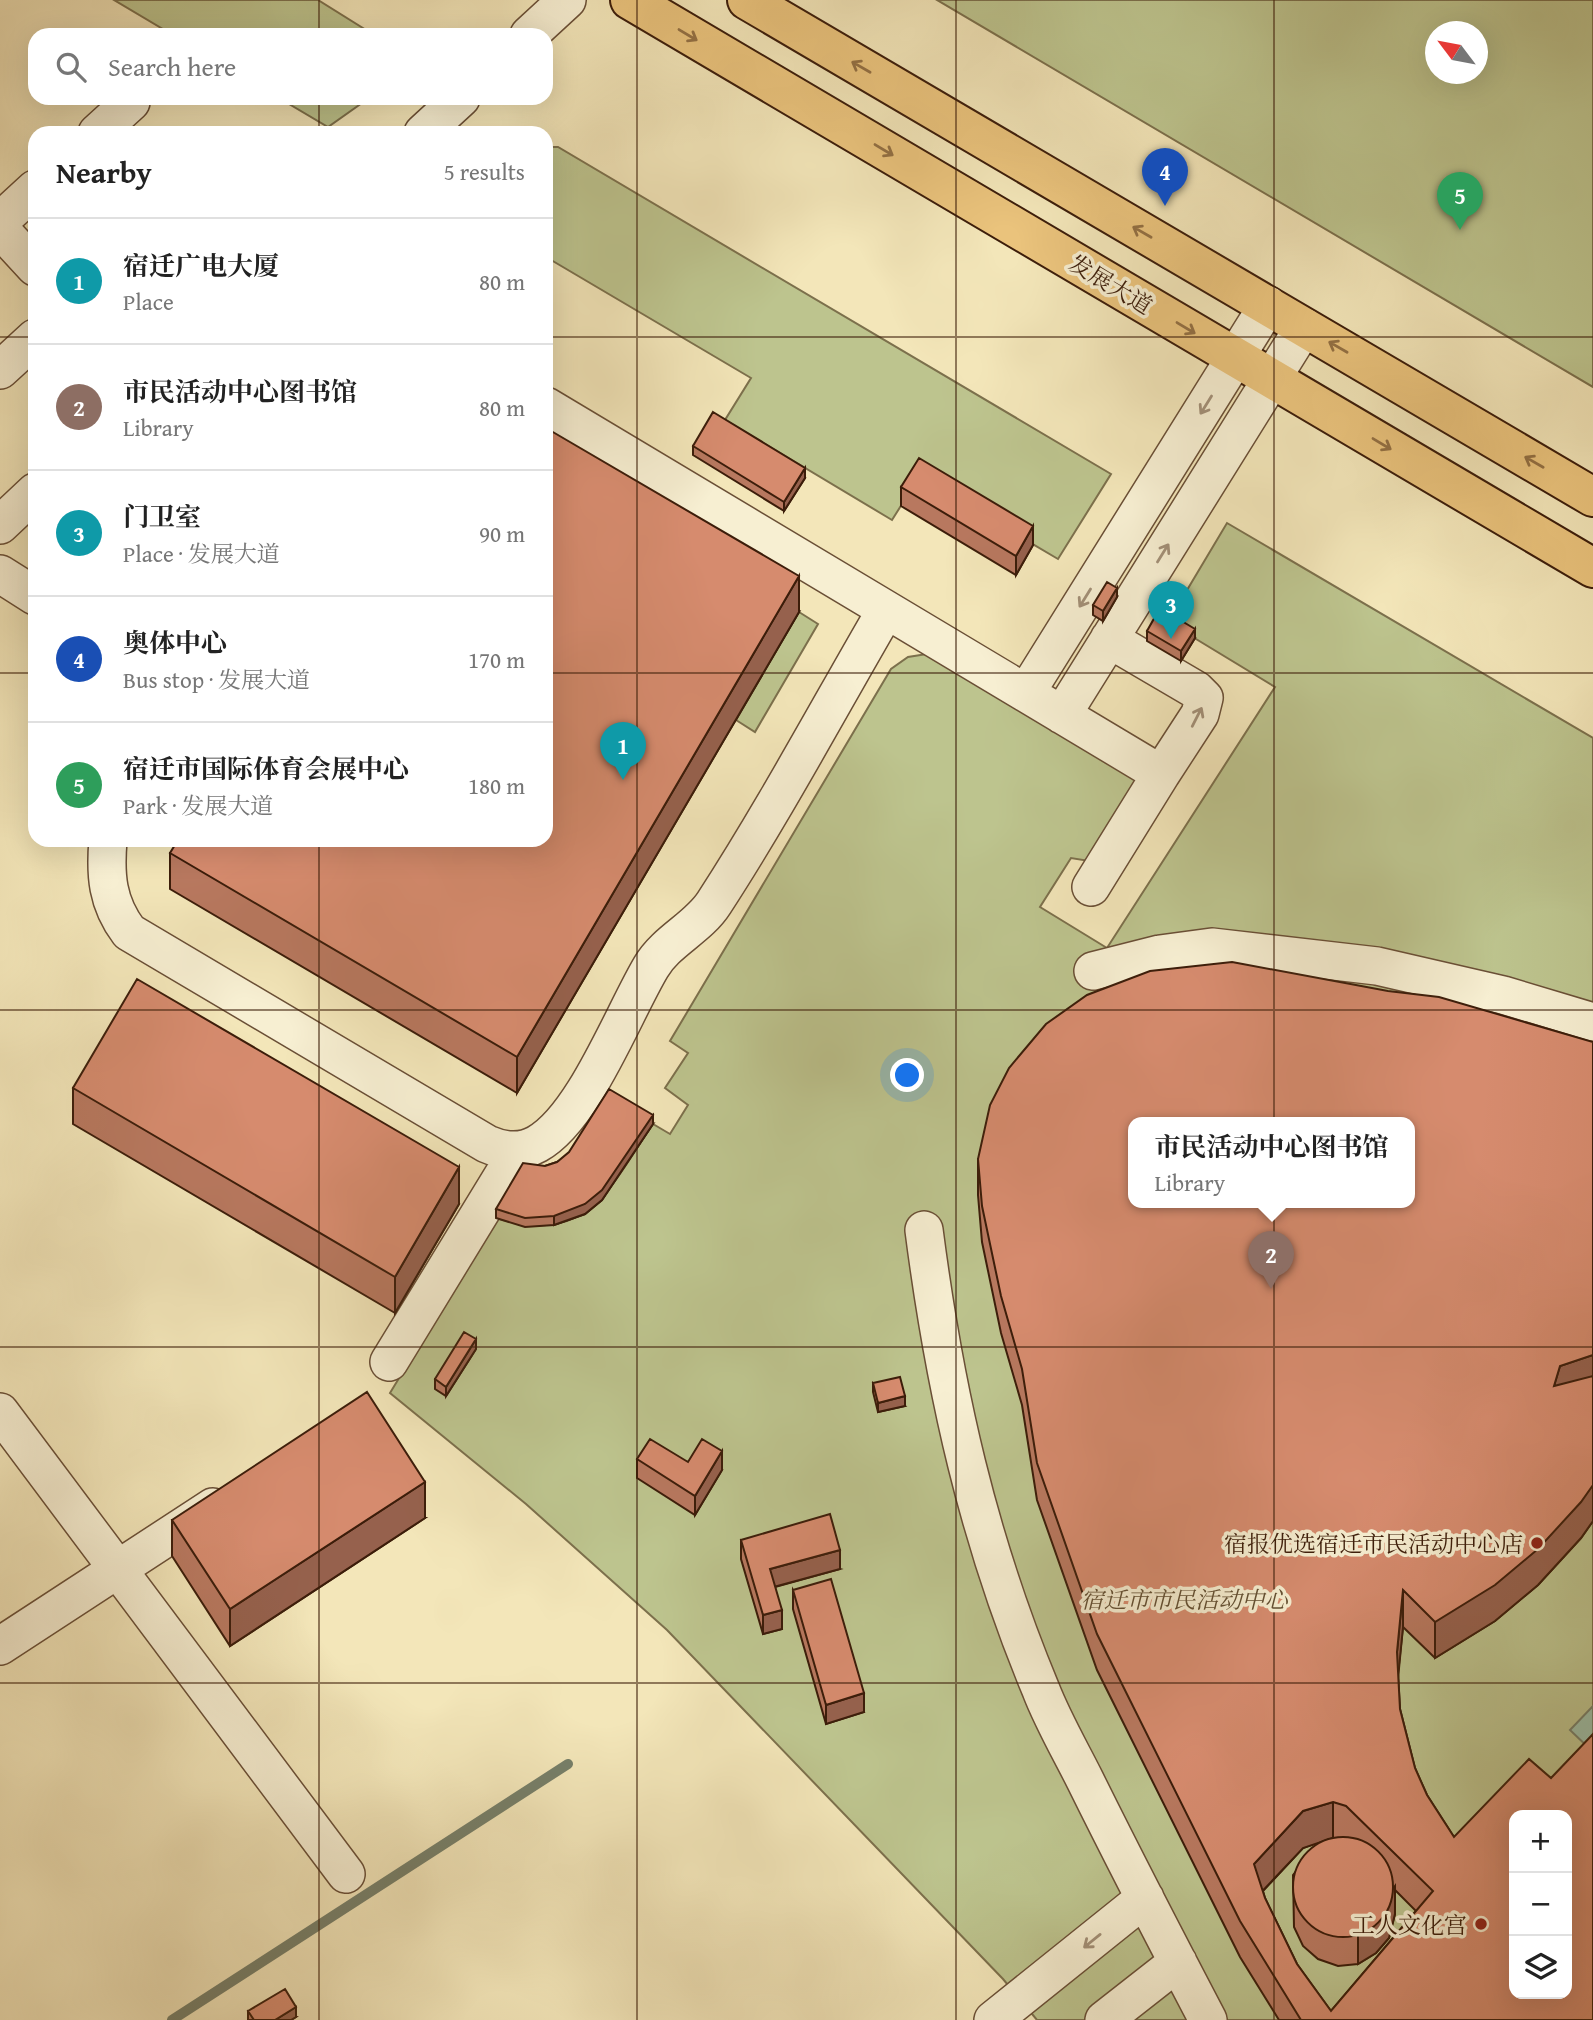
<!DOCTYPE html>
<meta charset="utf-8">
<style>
:root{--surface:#fff;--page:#f2f2f2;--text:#222;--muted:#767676;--line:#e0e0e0;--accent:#0b8043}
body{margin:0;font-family:"Gentium Book Plus","Noto Serif SC",serif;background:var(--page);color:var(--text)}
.controls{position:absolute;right:21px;bottom:21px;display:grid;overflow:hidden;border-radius:14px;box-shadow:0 7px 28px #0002}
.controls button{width:63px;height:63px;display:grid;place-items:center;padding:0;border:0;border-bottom:2px solid var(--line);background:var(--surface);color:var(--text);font:35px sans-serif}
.compass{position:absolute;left:1425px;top:21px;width:63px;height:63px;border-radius:50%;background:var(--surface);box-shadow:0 7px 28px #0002;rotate:302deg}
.you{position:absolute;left:908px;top:1076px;width:24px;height:24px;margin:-18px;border:5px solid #fff;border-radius:50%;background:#1a73e8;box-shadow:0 0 0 10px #1a73e833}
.badge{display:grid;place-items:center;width:46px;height:46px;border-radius:50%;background:var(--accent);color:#fff;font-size:23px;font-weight:700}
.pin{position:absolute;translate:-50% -58px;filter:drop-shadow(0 2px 4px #0008)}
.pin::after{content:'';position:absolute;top:37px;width:24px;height:21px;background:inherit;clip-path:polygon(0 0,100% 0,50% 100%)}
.popup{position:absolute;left:1128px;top:1117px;width:287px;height:91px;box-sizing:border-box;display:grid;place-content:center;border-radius:14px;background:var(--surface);filter:drop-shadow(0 2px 5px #0005);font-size:23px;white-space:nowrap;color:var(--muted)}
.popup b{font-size:26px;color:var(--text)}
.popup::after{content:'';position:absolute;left:50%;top:100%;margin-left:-14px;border:14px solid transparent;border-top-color:var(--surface)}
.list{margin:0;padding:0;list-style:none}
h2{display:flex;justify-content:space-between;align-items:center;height:91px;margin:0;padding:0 28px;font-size:30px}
h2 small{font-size:23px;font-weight:400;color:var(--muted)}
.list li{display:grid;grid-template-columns:46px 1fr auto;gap:21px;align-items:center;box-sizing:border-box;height:126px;padding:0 28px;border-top:2px solid var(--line)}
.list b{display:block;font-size:26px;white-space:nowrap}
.list p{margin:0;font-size:23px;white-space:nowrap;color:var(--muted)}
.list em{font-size:23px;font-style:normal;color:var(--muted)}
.icon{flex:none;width:38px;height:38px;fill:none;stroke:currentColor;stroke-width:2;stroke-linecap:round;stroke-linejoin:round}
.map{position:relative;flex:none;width:1593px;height:2020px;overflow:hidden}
.search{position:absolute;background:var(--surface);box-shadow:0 7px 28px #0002;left:28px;top:28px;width:525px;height:77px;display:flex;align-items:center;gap:18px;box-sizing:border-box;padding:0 24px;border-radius:21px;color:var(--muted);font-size:26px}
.panel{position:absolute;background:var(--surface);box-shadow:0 7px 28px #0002;left:28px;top:126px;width:525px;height:721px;border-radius:21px}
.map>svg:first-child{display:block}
.green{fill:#bdc48e;stroke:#7c704c;stroke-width:2;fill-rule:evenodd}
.water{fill:#9dc0a9;stroke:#767f69;stroke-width:2}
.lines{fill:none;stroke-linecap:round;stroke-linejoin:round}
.stream{stroke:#767f69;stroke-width:10}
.minor-casing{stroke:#6a4f36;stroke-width:40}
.major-casing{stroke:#3c1d0a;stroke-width:42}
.minor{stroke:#f7efd2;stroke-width:37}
.major{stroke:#eac37c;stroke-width:38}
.wall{fill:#b8785f;stroke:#3c1d0a;stroke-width:2;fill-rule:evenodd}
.shaded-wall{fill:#96614d;stroke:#3c1d0a;stroke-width:2}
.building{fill:#d68b6e;stroke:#3c1d0a;stroke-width:2;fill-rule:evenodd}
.oneway{stroke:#937043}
.oneway2{stroke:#a39078}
.grid{fill:none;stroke:#3c1d0a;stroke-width:2;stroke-opacity:0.55}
.poi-dot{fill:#8f2418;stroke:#f7efd2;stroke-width:2.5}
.labels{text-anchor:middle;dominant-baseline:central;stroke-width:7;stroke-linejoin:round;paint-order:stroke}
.street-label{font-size:23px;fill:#3c1d0a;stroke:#f7efd2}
.poi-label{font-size:23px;fill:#3c1d0a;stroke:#f7efd2;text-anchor:end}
.park-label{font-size:23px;font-style:italic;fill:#634f32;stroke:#f7efd2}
</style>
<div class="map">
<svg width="1593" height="2020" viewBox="0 0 1593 2020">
<rect width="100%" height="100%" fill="#f3e6b9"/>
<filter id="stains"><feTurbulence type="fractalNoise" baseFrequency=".00286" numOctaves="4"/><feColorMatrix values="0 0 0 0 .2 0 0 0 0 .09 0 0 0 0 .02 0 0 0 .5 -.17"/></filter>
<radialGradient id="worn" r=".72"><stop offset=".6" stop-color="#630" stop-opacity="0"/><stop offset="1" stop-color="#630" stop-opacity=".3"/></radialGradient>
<path class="green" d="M 114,0 L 318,0 L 374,35 L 173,35 Z
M 937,0 L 1593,0 L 1593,387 ZM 1436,32 L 1478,32 L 1478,74 L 1436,74 Z
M 279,98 L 369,98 L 328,127 Z
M 546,147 L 558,147 L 1111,474 L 1058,559 L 919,477 L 892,520 L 725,420 L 751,378 L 546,257 Z
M 1227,523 L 1593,738 L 1593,2020 L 1037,2020 L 1003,1979 L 667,1630 L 526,1504 L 390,1393 L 496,1218 C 588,1246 608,1190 653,1124 L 670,1134 L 688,1105 L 665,1088 L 688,1053 L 670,1041 L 891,669 L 908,657 L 933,653 L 1140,781 L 1089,861 L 1071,858 L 1040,907 L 1107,948 L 1275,687 L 1168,622 ZM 1133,1123 L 1409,1123 L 1409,1203 L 1133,1203 ZM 1514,1815 L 1567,1815 L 1567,1994 L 1514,1994 Z
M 799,612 L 818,624 L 755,732 L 736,720 Z"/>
<path class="water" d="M 1593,1706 L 1593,1752 L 1570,1730 Z"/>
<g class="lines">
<path class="stream" d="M 172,2020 L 568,1764"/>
<g class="minor-casing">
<path id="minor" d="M 529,35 L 567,0
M 97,133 L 131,102
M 423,133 L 461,98
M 0,221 L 35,189
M 0,229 L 35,267
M 0,370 L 35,338
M 546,406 L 1161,774 L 1091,887
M 0,525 L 35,492
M 0,574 L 35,596
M 1109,639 L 1196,690 L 1204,698 L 1200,714 L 1161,774
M 1026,693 L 1268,305
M 1062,715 L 1304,327
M 108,840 C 105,875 107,903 129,932 L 487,1144 C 503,1151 521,1153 537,1144 C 584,1118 623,1014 651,967 C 666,941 698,928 714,903 C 775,809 829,708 886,610
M 1093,971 L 1160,954 L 1212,947 L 1377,966 L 1503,995 L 1593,1022
M 924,1230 C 945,1392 978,1539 1041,1690 C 1053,1721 1070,1750 1085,1780 C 1125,1861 1166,1940 1208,2020
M 389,1362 L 518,1151
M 0,1412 L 346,1874
M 0,1646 L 213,1507
M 993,2020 L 1145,1898
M 1104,2020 L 1178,1962"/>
</g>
<g class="major-casing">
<path id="major" d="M 630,0 L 1593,568
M 747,0 L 1593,497"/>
</g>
<use href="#minor" class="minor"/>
<use href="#major" class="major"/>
</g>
<path class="wall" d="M 693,446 L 805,478 L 784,511 L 693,455 Z
M 901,487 L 1033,545 L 1016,575 L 901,506 Z
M 1117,597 L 1103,621 L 1093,615 L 1093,605 Z
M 799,612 L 517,1093 L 170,889 L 170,853 Z
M 1147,631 L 1195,638 L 1181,661 L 1147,641 Z
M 1593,1042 L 1593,1521 L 1581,1538 L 1538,1585 L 1495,1621 L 1435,1658 L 1403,1627 L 1398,1674 L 1400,1709 L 1415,1768 L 1427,1795 L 1454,1837 L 1593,2020 L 1279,2020 L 1240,1957 L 1097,1670 L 1037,1500 L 1022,1405 L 1001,1333 L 982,1242 L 978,1195 L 978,1159 ZM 1319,1842 L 1293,1875 L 1294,1927 L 1303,1946 L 1318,1959 L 1338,1966 L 1358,1964 L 1376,1953 L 1389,1938 L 1395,1914 L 1395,1890 L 1416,1911 L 1331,2011 L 1297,1964 L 1265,1898 L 1263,1891 L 1303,1848 Z
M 73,1088 L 459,1204 L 395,1313 L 73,1124 Z
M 653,1124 L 602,1200 L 585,1214 L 554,1225 L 525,1227 L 496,1218 L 496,1209 L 545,1166 L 557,1162 Z
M 476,1349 L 446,1396 L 435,1389 L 435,1379 Z
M 873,1383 L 905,1406 L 878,1412 L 873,1392 Z
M 637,1459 L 688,1462 L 722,1470 L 695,1515 L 637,1478 Z
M 425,1518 L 230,1646 L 172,1556 L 172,1520 Z
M 741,1540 L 840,1569 L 775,1587 L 782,1629 L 763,1634 L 741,1559 Z
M 793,1590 L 864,1712 L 826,1724 L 793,1609 Z
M 248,2011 L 296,2017 L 291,2020 L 248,2020 Z"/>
<path class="shaded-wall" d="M 805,468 L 805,478 L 784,511 L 784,502 Z
M 1033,526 L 1033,545 L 1016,575 L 1016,556 Z
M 799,576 L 799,612 L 517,1093 L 517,1057 Z
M 1117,588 L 1117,597 L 1103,621 L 1103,611 Z
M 1195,629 L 1195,638 L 1181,661 L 1181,651 Z
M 653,1115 L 653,1124 L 602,1200 L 585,1214 L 554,1225 L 554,1216 Z
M 459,1167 L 459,1204 L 395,1313 L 395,1277 Z
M 476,1339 L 476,1349 L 446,1396 L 446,1387 Z
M 1593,1355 L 1593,1391 L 1554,1386 L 1560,1366 Z
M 905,1396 L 905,1406 L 878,1412 L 878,1403 Z
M 722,1451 L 722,1470 L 695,1515 L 695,1496 Z
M 425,1482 L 425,1518 L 230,1646 L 230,1609 Z
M 1593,1485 L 1593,1521 L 1581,1538 L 1538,1585 L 1495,1621 L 1435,1658 L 1435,1622 Z
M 840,1550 L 840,1569 L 770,1588 L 770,1569 Z
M 1403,1590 L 1403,1627 L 1397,1689 L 1397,1652 Z
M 782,1610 L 782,1629 L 763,1634 L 763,1615 Z
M 864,1693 L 864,1712 L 826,1724 L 826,1705 Z
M 1333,1802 L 1333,1838 L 1303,1848 L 1254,1900 L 1254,1864 L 1303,1811 Z
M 1395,1886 L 1395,1914 L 1389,1938 L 1376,1953 L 1358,1964 L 1358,1936 Z
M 296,2007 L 296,2017 L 291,2020 L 275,2020 Z"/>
<path class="building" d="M 713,412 L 805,468 L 784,502 L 693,446 Z
M 546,428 L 799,576 L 517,1057 L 170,853 L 178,840 L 546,840 Z
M 919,458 L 1033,526 L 1016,556 L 901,487 Z
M 1107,582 L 1117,588 L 1103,611 L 1093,605 Z
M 1160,608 L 1195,629 L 1181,651 L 1147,631 Z
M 1232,962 L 1388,991 L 1439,997 L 1593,1042 L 1593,1355 L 1560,1366 L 1554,1386 L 1593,1376 L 1593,1485 L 1581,1502 L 1538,1549 L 1495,1585 L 1435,1622 L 1403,1590 L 1397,1652 L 1400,1709 L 1415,1768 L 1427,1795 L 1454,1837 L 1529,1759 L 1551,1778 L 1593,1734 L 1593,2020 L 1301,2020 L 1240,1921 L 1097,1634 L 1037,1463 L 1022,1369 L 1001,1296 L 982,1206 L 978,1159 L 990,1105 L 1009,1068 L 1046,1024 L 1087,995 L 1150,971 ZM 1133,1123 L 1409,1123 L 1409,1203 L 1133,1203 ZM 1333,1802 L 1346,1806 L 1433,1891 L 1331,2011 L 1297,1964 L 1265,1898 L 1254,1864 L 1303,1811 ZM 1514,1815 L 1567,1815 L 1567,1994 L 1514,1994 Z
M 137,979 L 459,1167 L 395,1277 L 73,1088 Z
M 609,1089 L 653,1115 L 602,1190 L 585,1204 L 554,1216 L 525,1218 L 496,1209 L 523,1163 L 545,1166 L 557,1162 L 569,1152 Z
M 464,1332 L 476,1339 L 446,1387 L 435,1379 Z
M 900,1377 L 905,1396 L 878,1403 L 873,1383 Z
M 367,1392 L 425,1482 L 230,1609 L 172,1520 Z
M 650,1439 L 688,1462 L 702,1439 L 722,1451 L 695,1496 L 637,1459 Z
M 830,1514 L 840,1550 L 770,1569 L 782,1610 L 763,1615 L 741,1540 Z
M 831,1579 L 864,1693 L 826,1705 L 793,1590 Z
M1293 1887a50 50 0 1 1 100 0a50 50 0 1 1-100 0Z
M 285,1989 L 296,2007 L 275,2020 L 254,2020 L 248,2011 Z"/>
<defs><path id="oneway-shaft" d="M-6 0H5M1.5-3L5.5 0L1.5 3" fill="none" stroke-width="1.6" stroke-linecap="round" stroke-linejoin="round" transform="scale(1.75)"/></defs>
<g class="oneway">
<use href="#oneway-shaft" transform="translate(688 35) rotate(31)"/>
<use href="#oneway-shaft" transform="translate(861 67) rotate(-150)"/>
<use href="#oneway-shaft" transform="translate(884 150) rotate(31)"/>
<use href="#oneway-shaft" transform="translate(1142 232) rotate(-150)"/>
<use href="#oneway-shaft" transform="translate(1186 328) rotate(31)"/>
<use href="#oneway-shaft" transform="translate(1338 347) rotate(-150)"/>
<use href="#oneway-shaft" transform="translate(1382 444) rotate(31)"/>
<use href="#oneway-shaft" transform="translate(1534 462) rotate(-150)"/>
</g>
<g class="oneway2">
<use href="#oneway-shaft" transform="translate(1206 405) rotate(122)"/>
<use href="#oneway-shaft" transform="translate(1163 553) rotate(-58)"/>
<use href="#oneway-shaft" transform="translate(1085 598) rotate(122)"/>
<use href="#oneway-shaft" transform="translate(1197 717) rotate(-63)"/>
<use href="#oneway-shaft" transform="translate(1092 1941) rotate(141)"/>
</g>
<path class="grid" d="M 319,0 L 319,35M 637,0 L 637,2020M 956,0 L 956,2020M 1274,0 L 1274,2020M 319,98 L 319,133M 0,337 L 35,337M 546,337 L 1593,337M 0,673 L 35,673M 546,673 L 1593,673M 319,840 L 319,2020M 0,1010 L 1593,1010M 0,1347 L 1593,1347M 0,1683 L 1593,1683"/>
<g class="poi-dot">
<circle cx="1537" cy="1543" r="7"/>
<circle cx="1481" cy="1924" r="7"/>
</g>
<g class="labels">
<g class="street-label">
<text transform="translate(1111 284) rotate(31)">发展大道</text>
</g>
<g class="poi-label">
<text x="1523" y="1543">宿报优选宿迁市民活动中心店</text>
<text x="1467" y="1924">工人文化宫</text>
</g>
<g class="park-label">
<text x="1184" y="1599">宿迁市市民活动中心</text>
</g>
</g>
<rect width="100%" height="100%" filter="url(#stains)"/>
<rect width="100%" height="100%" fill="url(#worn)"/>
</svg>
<div class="controls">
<button>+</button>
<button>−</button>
<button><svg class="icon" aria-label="layers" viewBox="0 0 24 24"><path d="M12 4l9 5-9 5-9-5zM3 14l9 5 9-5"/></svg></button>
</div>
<svg class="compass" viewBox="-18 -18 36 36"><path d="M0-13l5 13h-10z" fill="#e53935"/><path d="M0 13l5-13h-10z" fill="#767676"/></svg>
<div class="you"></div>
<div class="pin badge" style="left:623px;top:780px;background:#0f9aa8">1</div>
<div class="pin badge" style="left:1271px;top:1289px;background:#8d6e63">2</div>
<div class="popup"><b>市民活动中心图书馆</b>Library</div>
<div class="pin badge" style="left:1171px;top:639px;background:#0f9aa8">3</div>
<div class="pin badge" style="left:1165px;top:206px;background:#1a4fb4">4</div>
<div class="pin badge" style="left:1460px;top:230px;background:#2e9e5b">5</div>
<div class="search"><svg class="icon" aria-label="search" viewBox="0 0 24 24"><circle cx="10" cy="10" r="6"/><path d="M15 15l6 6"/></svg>Search here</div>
<section class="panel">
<h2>Nearby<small>5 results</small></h2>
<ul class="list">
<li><span class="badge" style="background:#0f9aa8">1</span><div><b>宿迁广电大厦</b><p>Place</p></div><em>80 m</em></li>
<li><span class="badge" style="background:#8d6e63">2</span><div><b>市民活动中心图书馆</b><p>Library</p></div><em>80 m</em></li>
<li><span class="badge" style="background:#0f9aa8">3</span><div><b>门卫室</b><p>Place · 发展大道</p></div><em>90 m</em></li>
<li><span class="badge" style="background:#1a4fb4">4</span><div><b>奥体中心</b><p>Bus stop · 发展大道</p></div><em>170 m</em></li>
<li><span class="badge" style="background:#2e9e5b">5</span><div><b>宿迁市国际体育会展中心</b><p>Park · 发展大道</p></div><em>180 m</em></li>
</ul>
</section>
</div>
